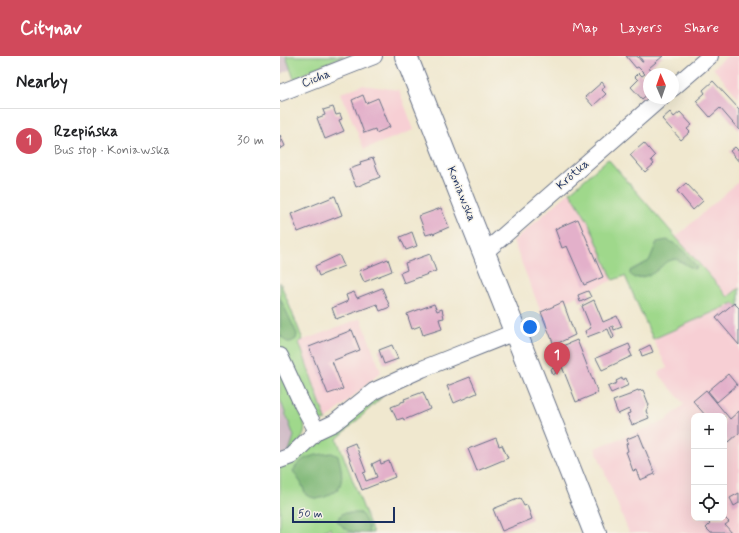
<!DOCTYPE html>
<meta charset="utf-8">
<style>
:root{--surface:#fff;--page:#f2f2f2;--text:#202124;--muted:#757577;--line:#e0e0e0;--accent:#d1495b}
body{margin:0;font-family:Mynerve,sans-serif;background:var(--page);color:var(--text)}
.controls{position:absolute;right:12px;bottom:12px;display:grid;overflow:hidden;border-radius:8px;box-shadow:0 4px 16px #0002}
.controls button{width:36px;height:36px;display:grid;place-items:center;padding:0;border:0;border-bottom:1px solid var(--line);background:var(--surface);color:var(--text);font:20px sans-serif}
.compass{position:absolute;left:363px;top:12px;width:36px;height:36px;border-radius:50%;background:var(--surface);box-shadow:0 4px 16px #0002;rotate:358deg}
.scale{position:absolute;left:12px;bottom:10px;width:103px;box-sizing:border-box;padding-left:4px;border:2px solid #1b2f5e;border-top:0;font-size:11px;line-height:14px;white-space:nowrap;color:#1b2f5e;-webkit-text-stroke:3px #f7f3e8;paint-order:stroke}
.you{position:absolute;left:250px;top:271px;width:14px;height:14px;margin:-10px;border:3px solid #fff;border-radius:50%;background:#1a73e8;box-shadow:0 0 0 6px #1a73e833}
.badge{display:grid;place-items:center;width:26px;height:26px;border-radius:50%;background:var(--accent);color:#fff;font-size:13px;font-weight:700}
.pin{position:absolute;translate:-50% -33px;filter:drop-shadow(0 1px 2px #0008)}
.pin::after{content:'';position:absolute;top:21px;width:14px;height:12px;background:inherit;clip-path:polygon(0 0,100% 0,50% 100%)}
.list{margin:0;padding:0;list-style:none}
h2{display:flex;justify-content:space-between;align-items:center;height:52px;margin:0;padding:0 16px;font-size:17px}
h2 small{font-size:13px;font-weight:400;color:var(--muted)}
.list li{display:grid;grid-template-columns:26px 1fr auto;gap:12px;align-items:center;box-sizing:border-box;height:64px;padding:0 16px;border-top:1px solid var(--line)}
.list b{display:block;font-size:15px;white-space:nowrap}
.list p{margin:0;font-size:13px;white-space:nowrap;color:var(--muted)}
.list em{font-size:13px;font-style:normal;color:var(--muted)}
.icon{flex:none;width:22px;height:22px;fill:none;stroke:currentColor;stroke-width:2;stroke-linecap:round;stroke-linejoin:round}
.map{position:relative;flex:none;width:459px;height:477px;overflow:hidden}
header{display:flex;align-items:center;gap:24px;box-sizing:border-box;height:56px;padding:0 20px;background:var(--accent);color:#fff}
header strong{font-size:19px}
nav{display:flex;gap:22px;margin-inline-start:auto;font-size:14px}
main{display:flex}
aside{flex:1;background:var(--surface)}
.map>svg:first-child{display:block}
.built{fill:#f7cfd4;fill-rule:evenodd}
.industrial{fill:#d2bdc8}
.green{fill:#9fd88b;stroke:#5d8474}
.forest{fill:#7fb877;stroke:#4d746a}
.building{fill:#e3b0ca}
.lines{fill:none;stroke-linecap:round;stroke-linejoin:round}
.street-casing{stroke:#667086;stroke-width:18}
.secondary-casing{stroke:#667086;stroke-width:24}
.street{stroke:#fff;stroke-width:16}
.secondary{stroke:#fff;stroke-width:22}
.labels{text-anchor:middle;dominant-baseline:central;stroke-width:3;stroke-linejoin:round;paint-order:stroke}
.street-label{font-size:12px;fill:#1b2f5e;stroke:#f7f3e8}
</style>
<header>
<strong>Citynav</strong>
<nav><a>Map</a><a>Layers</a><a>Share</a></nav>
</header>
<main>
<aside>
<h2>Nearby<small></small></h2>
<ul class="list">
<li><span class="badge">1</span><div><b>Rzepińska</b><p>Bus stop · Koniawska</p></div><em>30 m</em></li>
</ul>
</aside>
<div class="map">
<svg width="459" height="477" viewBox="0 0 459 477">
<rect width="100%" height="100%" fill="#f7f3e8"/>
<filter id="ink" filterUnits="userSpaceOnUse"><feTurbulence type="fractalNoise" baseFrequency=".025" numOctaves="2"/><feDisplacementMap in="SourceGraphic" scale="8" xChannelSelector="R" yChannelSelector="G"/><feConvolveMatrix kernelMatrix="1 2 1 2 8 2 1 2 1" color-interpolation-filters="sRGB"/></filter>
<filter id="wash" filterUnits="userSpaceOnUse"><feTurbulence type="fractalNoise" baseFrequency=".012" numOctaves="4" result="noise"/><feDisplacementMap in="SourceGraphic" scale="16" xChannelSelector="R" yChannelSelector="G"/><feGaussianBlur stdDeviation="0.9" result="paint"/><feColorMatrix in="noise" values="0 0 0 0 0 0 0 0 0 0 0 0 0 0 0 0 0 1.4 0 .05"/><feComposite in="paint" operator="in"/></filter>
<g filter="url(#wash)">
<rect width="100%" height="100%" fill="#f0e8cf"/>
<path class="built" d="M 447,0 L 459,0 L 459,42 L 433,12 Z
M 82,29 L 119,34 L 134,74 L 84,93 L 61,37 Z
M 459,125 L 459,232 L 448,241 L 396,181 Z
M 290,136 L 308,165 L 333,224 L 261,256 L 233,185 Z
M 454,247 L 459,252 L 459,477 L 349,477 L 315,392 L 385,365 L 404,348 L 378,317 L 387,312 L 373,283 ZM 414,360 L 444,360 L 444,462 L 414,462 Z
M 81,262 L 101,316 L 46,364 L 19,286 Z"/>
<path class="industrial" d="M 0,0 L 6,0 L 11,13 L 0,18 Z
M 0,343 L 14,380 L 9,396 L 0,399 Z"/>
<path class="green" d="M 6,0 L 64,0 L 35,12 L 14,23 Z
M 328,103 L 448,241 L 459,232 L 459,252 L 454,247 L 373,283 L 345,220 L 333,224 L 308,165 L 290,136 Z
M 0,226 L 23,284 L 19,286 L 46,364 L 42,365 L 35,363 L 23,343 L 0,289 Z
M 0,311 L 24,366 C 27,382 19,385 9,396 L 14,380 L 0,343 Z
M 103,340 L 57,383 L 93,477 L 52,477 L 50,472 L 39,477 L 0,477 L 0,409 L 93,345 Z"/>
<path class="forest" d="M 387,184 C 400,189 408,200 417,211 L 414,213 L 396,203 C 382,206 386,208 376,215 C 370,220 362,221 354,222 L 350,218 L 350,215 L 369,205 L 377,186 Z
M 0,242 L 17,278 L 16,283 L 11,286 L 7,286 L 0,279 Z
M 52,397 L 58,400 C 61,410 65,425 57,434 C 55,436 51,437 49,439 C 41,444 34,443 26,439 L 21,427 L 13,415 C 22,399 36,399 52,397 Z
M 63,457 L 81,457 L 88,470 L 89,477 C 75,477 66,477 57,464 Z"/>
<g id="blocks">
<path class="building" d="M 346,0 L 357,0 L 362,6 L 363,6 L 359,0 L 383,0 L 369,12 L 373,18 L 369,18 L 369,37 L 362,43 L 351,31 L 358,24 L 355,21 L 359,17 L 362,20 L 365,18 L 358,11 L 356,12 Z
M 433,25 L 459,53 L 459,74 L 440,52 L 430,61 L 416,45 L 425,37 L 423,34 Z
M 322,26 L 325,30 L 322,34 L 326,38 L 313,50 L 305,41 Z
M 83,39 L 86,47 L 98,42 L 110,71 L 96,77 L 95,73 L 84,77 L 72,44 Z
M 53,51 L 56,59 L 60,58 L 62,63 L 59,64 L 64,75 L 45,83 L 37,62 L 45,59 L 43,54 Z
M 390,56 L 394,61 L 400,56 L 412,69 L 407,73 L 410,76 L 401,84 L 382,63 Z
M 0,79 L 5,90 L 0,93 Z
M 364,87 L 375,100 L 371,104 L 374,108 L 365,116 L 350,99 Z
M 455,91 L 459,95 L 459,106 L 450,95 Z
M 93,102 L 100,121 L 76,131 L 69,113 L 81,109 L 80,106 Z
M 406,127 L 423,145 L 413,154 L 397,135 Z
M 55,140 L 62,159 L 18,176 L 11,158 Z
M 161,152 L 169,171 L 153,178 L 153,177 L 146,179 L 139,160 Z
M 298,163 L 323,221 L 304,229 L 287,190 L 282,192 L 275,173 Z
M 132,176 L 137,190 L 126,194 L 120,181 Z
M 150,198 L 156,215 L 124,227 L 120,217 L 127,214 L 125,207 Z
M 59,199 L 64,210 L 39,220 L 35,210 Z
M 108,203 L 112,215 L 84,226 L 79,215 Z
M 102,232 L 110,251 L 100,255 L 97,248 L 56,263 L 52,252 L 68,245 L 66,239 L 74,236 L 77,242 Z
M 308,235 L 311,241 L 300,246 L 298,239 Z
M 314,244 L 323,266 L 337,260 L 342,271 L 334,274 L 333,270 L 330,271 L 334,281 L 332,283 L 328,273 L 307,281 L 305,275 L 311,272 L 302,250 Z
M 283,246 L 295,279 L 274,289 L 261,256 Z
M 454,247 L 459,252 L 459,289 L 436,262 Z
M 154,248 L 157,255 L 162,253 L 164,262 L 159,263 L 162,273 L 143,279 L 140,270 L 132,273 L 127,258 Z
M 72,274 L 80,294 L 52,305 L 63,333 L 48,338 L 29,291 Z
M 297,284 L 318,337 L 296,346 L 275,293 Z
M 349,288 L 351,293 L 349,294 L 352,300 L 322,314 L 316,302 Z
M 112,289 L 118,303 L 104,308 L 99,294 Z
M 370,289 L 373,296 L 362,300 L 360,294 Z
M 274,312 L 276,317 L 273,319 L 271,313 Z
M 448,318 L 457,329 L 437,346 L 428,335 Z
M 190,321 L 197,337 L 174,347 L 167,330 Z
M 342,322 L 342,324 L 346,322 L 349,329 L 331,337 L 328,331 L 337,327 L 336,325 Z
M 358,334 L 358,335 L 363,334 L 369,349 L 366,355 L 369,362 L 352,369 L 347,358 L 350,357 L 349,353 L 338,358 L 333,345 L 352,338 L 351,337 Z
M 426,334 L 450,363 L 459,355 L 459,377 L 449,386 L 444,380 L 444,360 L 426,360 L 413,345 Z
M 143,336 L 150,353 L 124,364 L 123,362 L 117,364 L 111,351 L 121,347 L 121,346 L 125,345 L 124,343 Z
M 359,378 L 375,418 L 360,424 L 356,414 L 353,415 L 347,398 L 346,396 L 348,395 L 346,388 L 348,387 L 347,383 Z
M 216,382 L 219,390 L 222,389 L 228,402 L 197,415 L 188,393 Z
M 75,387 L 86,416 L 83,417 L 86,425 L 97,421 L 92,408 L 100,404 L 101,408 L 109,405 L 115,421 L 82,434 L 65,391 Z
M 459,437 L 459,447 L 454,450 L 450,442 Z
M 240,442 L 244,450 L 247,449 L 252,463 L 222,475 L 213,453 Z
M 444,461 L 449,466 L 445,469 L 452,477 L 431,477 L 426,472 L 430,468 L 424,462 L 444,462 Z"/>
</g>
</g>
<g filter="url(#ink)">
<use href="#blocks" fill-opacity="0" stroke="#667086" stroke-width="1"/>
<g class="lines">
<g class="street-casing">
<path id="street" d="M 393,32 L 430,0
M 0,37 L 94,0
M 205,196 L 381,42
M 0,300 L 22,348 L 37,375
M 0,404 L 11,400 L 37,375 L 54,367 L 94,335 L 142,313 L 235,276"/>
</g>
<g class="secondary-casing">
<path id="secondary" d="M 126,0 L 315,477"/>
</g>
<use href="#street" class="street"/>
<use href="#secondary" class="secondary"/>
</g>
</g>
<g class="labels">
<g class="street-label">
<text transform="translate(36 23) rotate(-22)">Cicha</text>
<text transform="translate(293 119) rotate(-41)">Krótka</text>
<text transform="translate(181 138) rotate(68)">Koniawska</text>
</g>
</g>
</svg>
<div class="controls">
<button>+</button>
<button>−</button>
<button><svg class="icon" aria-label="locate" viewBox="0 0 24 24"><circle cx="12" cy="12" r="6"/><path d="M12 2v4M12 18v4M2 12h4M18 12h4"/></svg></button>
</div>
<svg class="compass" viewBox="-18 -18 36 36"><path d="M0-13l5 13h-10z" fill="#e53935"/><path d="M0 13l5-13h-10z" fill="#757577"/></svg>
<div class="scale">50 m</div>
<div class="you"></div>
<div class="pin badge" style="left:277px;top:319px">1</div>
</div>
</main>
